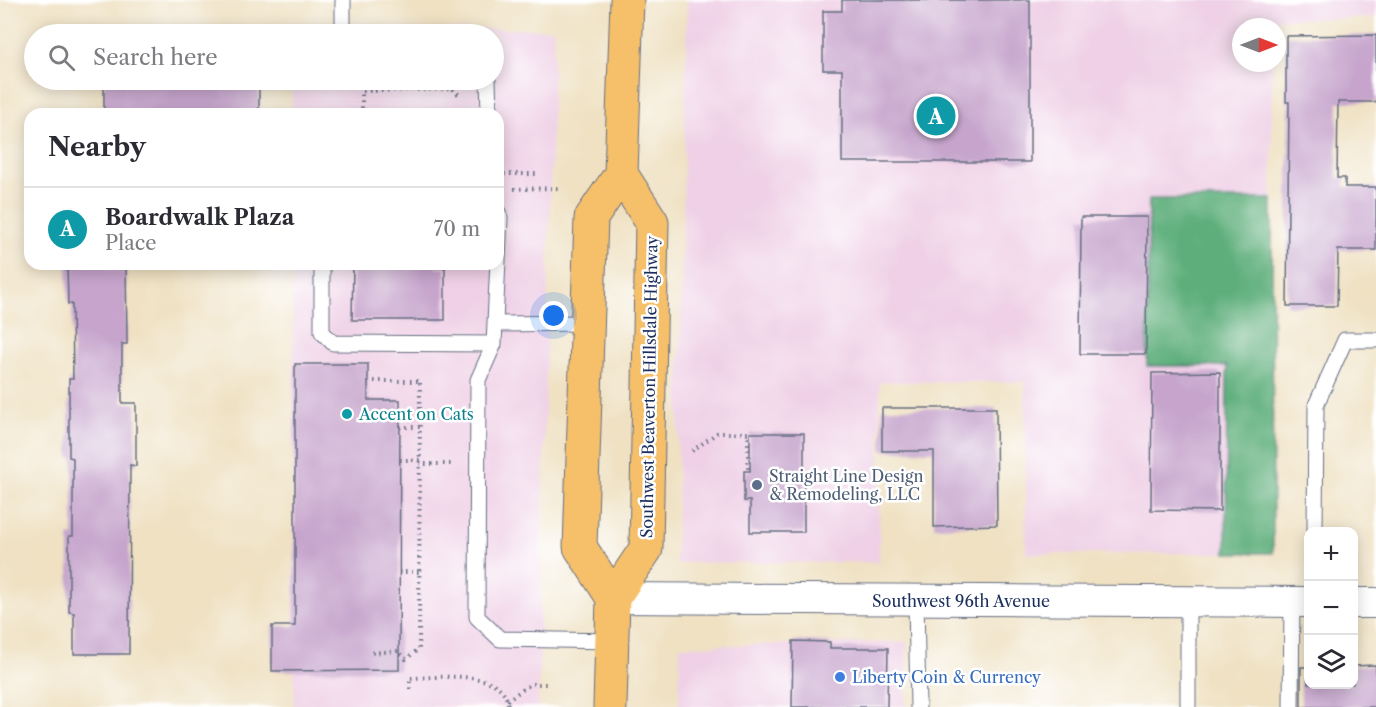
<!DOCTYPE html>
<meta charset="utf-8">
<style>
:root{--surface:#fff;--page:#f2f2f3;--text:#2b2b33;--muted:#7c7c81;--line:#e1e1e2;--accent:#ea580c}
body{margin:0;font-family:"Libre Caslon Text",serif;background:var(--page);color:var(--text)}
.controls{position:absolute;right:18px;bottom:18px;display:grid;overflow:hidden;border-radius:12px;box-shadow:0 3px 15px #0003}
.controls button{width:54px;height:54px;display:grid;place-items:center;padding:0;border:0;border-bottom:2px solid var(--line);background:var(--surface);color:var(--text);font:30px sans-serif}
.compass{position:absolute;left:1232px;top:18px;width:54px;height:54px;border-radius:50%;background:var(--surface);box-shadow:0 3px 15px #0003;rotate:90deg}
.you{position:absolute;left:554px;top:316px;width:21px;height:21px;margin:-15px;border:4px solid #fff;border-radius:50%;background:#1a73e8;box-shadow:0 0 0 9px #1a73e833}
.badge{display:grid;place-items:center;width:39px;height:39px;border-radius:50%;background:var(--accent);color:#fff;font-size:20px;font-weight:700}
.pin{position:absolute;translate:-50% -50%;border:3px solid #fff;box-shadow:0 2px 6px #0006}
.list{margin:0;padding:0;list-style:none}
h2{display:flex;justify-content:space-between;align-items:center;height:78px;margin:0;padding:0 24px;font-size:26px}
h2 small{font-size:20px;font-weight:400;color:var(--muted)}
.list li{display:grid;grid-template-columns:39px 1fr auto;gap:18px;align-items:center;box-sizing:border-box;height:84px;padding:0 24px;border-top:2px solid var(--line)}
.list b{display:block;font-size:22px;white-space:nowrap}
.list p{margin:0;font-size:20px;white-space:nowrap;color:var(--muted)}
.list em{font-size:20px;font-style:normal;color:var(--muted)}
.icon{flex:none;width:33px;height:33px;fill:none;stroke:currentColor;stroke-width:2;stroke-linecap:round;stroke-linejoin:round}
.map{position:relative;flex:none;width:1376px;height:707px;overflow:hidden}
.search{position:absolute;background:var(--surface);box-shadow:0 3px 15px #0003;left:24px;top:24px;width:480px;height:66px;display:flex;align-items:center;gap:15px;box-sizing:border-box;padding:0 21px;border-radius:33px;color:var(--muted);font-size:22px}
.panel{position:absolute;background:var(--surface);box-shadow:0 3px 15px #0003;left:24px;top:108px;width:480px;height:162px;border-radius:18px}
.map>svg:first-child{display:block}
.built{fill:#efd0e6}
.forest{fill:#5dae7a;stroke:#3c6e6c;stroke-width:1.5}
.building{fill:#c6a4cc}
.lines{fill:none;stroke-linecap:round;stroke-linejoin:round}
.lane-casing{stroke:#656d81;stroke-width:17}
.street-casing{stroke:#656d81;stroke-width:32}
.primary-casing{stroke:#656d81;stroke-width:35}
.path{stroke:#656d81;stroke-width:4;stroke-dasharray:1.5 4.5;stroke-linecap:butt}
.lane{stroke:#fff;stroke-width:15}
.street{stroke:#fff;stroke-width:30}
.primary{stroke:#f6c06b;stroke-width:33}
.culture-dot{fill:#0f9aa8;stroke:#fff;stroke-width:2}
.service-dot{fill:#5c6f8a;stroke:#fff;stroke-width:2}
.shop-dot{fill:#3f7fe0;stroke:#fff;stroke-width:2}
.labels{text-anchor:middle;dominant-baseline:central;stroke-width:5;stroke-linejoin:round;paint-order:stroke}
.street-label{font-size:16px;fill:#1b2f5e;stroke:#fff}
.culture-label{font-size:16px;fill:#0d838f;stroke:#fff;text-anchor:start}
.service-label{font-size:16px;fill:#4e5e75;stroke:#fff;text-anchor:start}
.shop-label{font-size:16px;fill:#366cbe;stroke:#fff;text-anchor:start}
</style>
<div class="map">
<svg width="1376" height="707" viewBox="0 0 1376 707">
<rect width="100%" height="100%" fill="#fff"/>
<filter id="ink" filterUnits="userSpaceOnUse"><feTurbulence type="fractalNoise" baseFrequency=".0167" numOctaves="2"/><feDisplacementMap in="SourceGraphic" scale="12" xChannelSelector="R" yChannelSelector="G"/><feConvolveMatrix kernelMatrix="1 2 1 2 8 2 1 2 1" color-interpolation-filters="sRGB"/></filter>
<filter id="wash" filterUnits="userSpaceOnUse"><feTurbulence type="fractalNoise" baseFrequency=".008" numOctaves="4" result="noise"/><feDisplacementMap in="SourceGraphic" scale="24" xChannelSelector="R" yChannelSelector="G"/><feGaussianBlur stdDeviation="1.35" result="paint"/><feColorMatrix in="noise" values="0 0 0 0 0 0 0 0 0 0 0 0 0 0 0 0 0 1.4 0 .05"/><feComposite in="paint" operator="in"/></filter>
<g filter="url(#wash)">
<rect width="100%" height="100%" fill="#efe1c2"/>
<path class="built" d="M 687,0 L 1376,0 L 1376,18 L 1273,19 L 1272,27 L 1241,27 L 1241,63 L 1272,63 L 1272,199 L 1149,199 L 1227,366 L 1226,553 L 1026,554 L 1025,382 L 880,382 L 879,562 L 676,563 Z
M 292,29 L 554,29 L 538,707 L 294,707 L 293,264 L 498,264 L 498,114 L 292,114 L 292,80 L 494,80 L 494,34 L 292,34 Z
M 907,642 L 906,707 L 679,707 L 680,646 Z"/>
<path class="forest" d="M 1149,199 L 1272,199 L 1273,553 L 1226,553 L 1227,366 L 1147,366 Z"/>
<g id="blocks">
<path class="building" d="M 842,0 L 1030,0 L 1030,162 L 842,162 L 842,70 L 823,70 L 823,11 L 842,11 Z
M 1376,35 L 1376,102 L 1338,102 L 1337,178 L 1345,178 L 1345,187 L 1376,187 L 1376,250 L 1338,250 L 1337,306 L 1287,306 L 1289,102 L 1286,102 L 1286,36 Z
M 104,80 L 259,80 L 259,114 L 104,114 Z
M 1081,217 L 1147,217 L 1146,354 L 1080,354 Z
M 67,264 L 126,264 L 127,344 L 122,344 L 122,403 L 136,403 L 136,466 L 130,465 L 129,654 L 74,654 L 74,613 L 69,612 L 69,536 L 73,536 L 73,458 L 69,457 L 69,379 L 73,379 L 72,304 L 68,304 Z
M 353,264 L 436,264 L 436,268 L 445,268 L 445,320 L 352,320 Z
M 295,364 L 368,364 L 368,400 L 400,400 L 399,670 L 272,671 L 272,626 L 295,626 Z
M 1220,372 L 1220,511 L 1151,510 L 1152,373 Z
M 882,408 L 996,408 L 997,525 L 934,527 L 934,451 L 882,451 Z
M 750,433 L 804,433 L 804,532 L 750,532 L 750,501 L 744,501 L 744,471 L 750,471 Z
M 793,641 L 830,642 L 830,648 L 888,648 L 887,707 L 792,707 Z
M 1376,665 L 1376,707 L 1301,707 L 1301,667 L 1308,667 L 1308,684 L 1353,684 L 1353,666 Z"/>
</g>
</g>
<g filter="url(#ink)">
<use href="#blocks" fill-opacity="0" stroke="#656d81" stroke-width="1.5"/>
<g class="lines">
<g class="lane-casing">
<path id="lane" d="M 343,0 L 343,34
M 488,80 L 489,114
M 498,212 L 500,218 L 494,344 L 478,380 L 477,617 L 500,639 L 612,641
M 322,264 L 322,332 L 333,343 L 494,344
M 497,324 L 586,323
M 1315,532 L 1316,405 L 1345,340 L 1376,340
M 916,600 L 918,707
M 1188,602 L 1188,707
M 1291,707 L 1292,602"/>
</g>
<g class="street-casing">
<path id="street" d="M 613,598 L 1308,602
M 1354,603 L 1376,603"/>
</g>
<g class="primary-casing">
<path id="primary" d="M 613,598 L 580,547 L 591,218 L 621,174 L 627,0
M 610,707 L 613,598 L 646,549 L 652,222 L 621,174"/>
</g>
<path class="path" d="M 362,114 L 362,91 L 453,89 L 459,95
M 498,174 L 537,174
M 514,189 L 562,188
M 439,264 L 439,268
M 368,381 L 420,381 L 419,649 L 406,659 L 398,651 L 368,653
M 400,427 L 420,427
M 692,451 L 717,433 L 748,433 L 748,471
M 400,460 L 420,460
M 419,464 L 451,464
M 399,572 L 419,572
M 410,689 L 410,678 C 437,678 507,667 508,707
M 507,700 L 531,684 L 549,684"/>
<use href="#lane" class="lane"/>
<use href="#street" class="street"/>
<use href="#primary" class="primary"/>
</g>
</g>
<circle class="culture-dot" cx="347" cy="414" r="6"/>
<circle class="service-dot" cx="757" cy="485" r="6"/>
<circle class="shop-dot" cx="840" cy="677" r="6"/>
<g class="labels">
<g class="street-label">
<text transform="translate(649 387) rotate(-89)">Southwest Beaverton Hillsdale Highway</text>
<text x="961" y="601">Southwest 96th Avenue</text>
</g>
<g class="culture-label">
<text x="359" y="414">Accent on Cats</text>
</g>
<g class="service-label">
<text x="769" y="476">Straight Line Design<tspan x="769" dy="18">&amp; Remodeling, LLC</tspan></text>
</g>
<g class="shop-label">
<text x="852" y="677">Liberty Coin &amp; Currency</text>
</g>
</g>
</svg>
<div class="controls">
<button>+</button>
<button>−</button>
<button><svg class="icon" aria-label="layers" viewBox="0 0 24 24"><path d="M12 4l9 5-9 5-9-5zM3 14l9 5 9-5"/></svg></button>
</div>
<svg class="compass" viewBox="-18 -18 36 36"><path d="M0-13l5 13h-10z" fill="#e53935"/><path d="M0 13l5-13h-10z" fill="#7c7c81"/></svg>
<div class="you"></div>
<div class="pin badge" style="left:936px;top:116px;background:#0f9aa8">A</div>
<div class="search"><svg class="icon" aria-label="search" viewBox="0 0 24 24"><circle cx="10" cy="10" r="6"/><path d="M15 15l6 6"/></svg>Search here</div>
<section class="panel">
<h2>Nearby<small></small></h2>
<ul class="list">
<li><span class="badge" style="background:#0f9aa8">A</span><div><b>Boardwalk Plaza</b><p>Place</p></div><em>70 m</em></li>
</ul>
</section>
</div>
